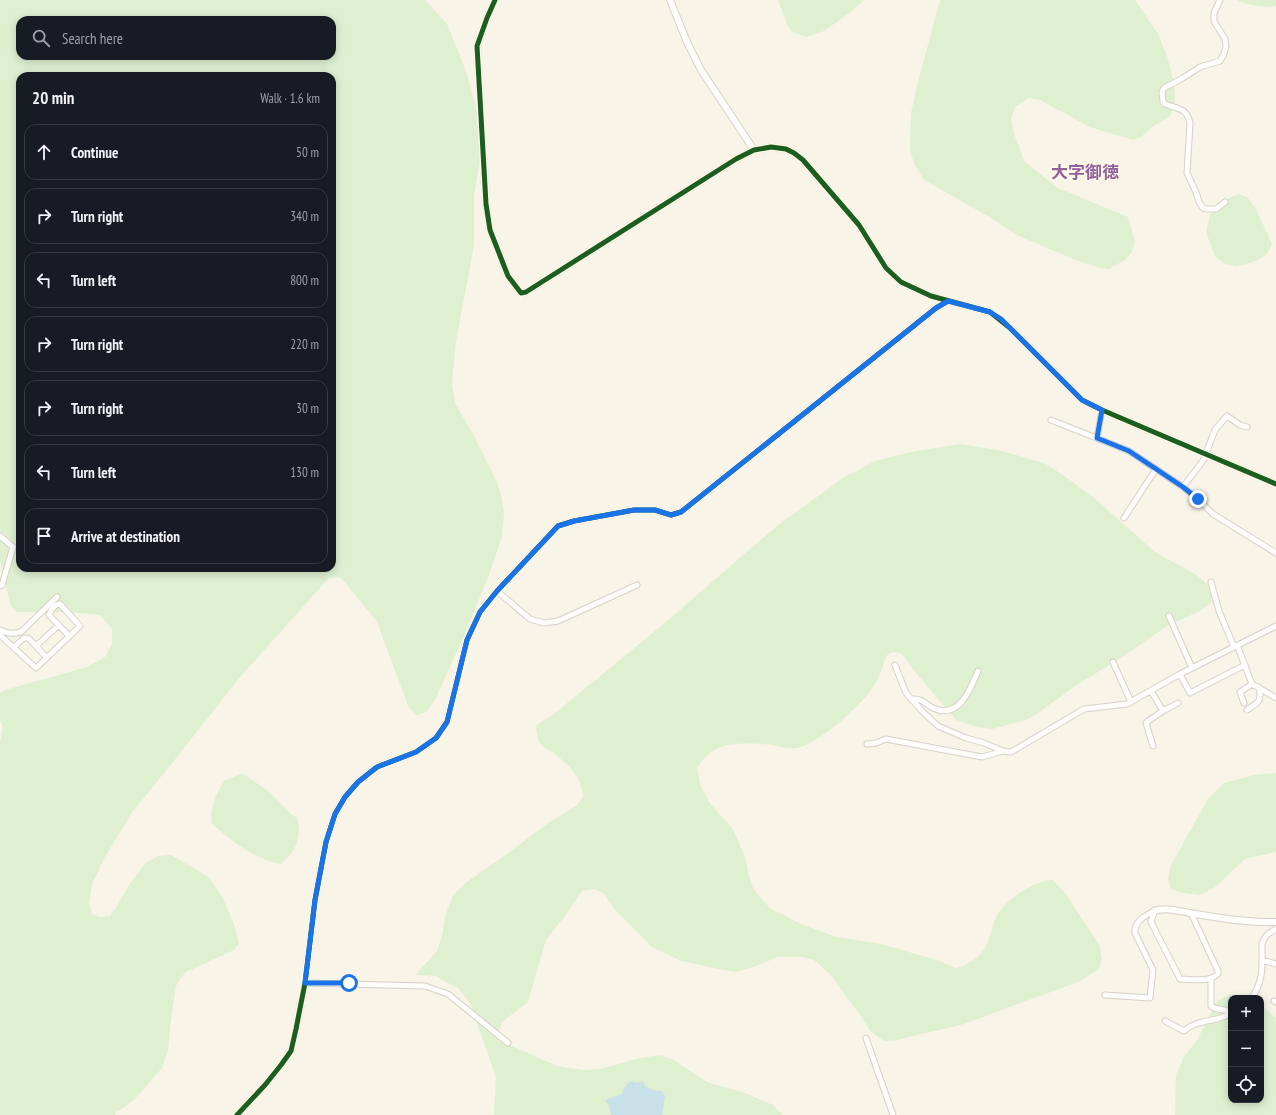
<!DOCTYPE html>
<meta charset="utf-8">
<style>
:root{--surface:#171b24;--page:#20242c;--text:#f1f3f6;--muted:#9ea1a6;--line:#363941}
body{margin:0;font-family:"PT Sans Narrow","Noto Sans JP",sans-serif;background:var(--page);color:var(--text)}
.controls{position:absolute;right:12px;bottom:12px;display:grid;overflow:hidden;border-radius:8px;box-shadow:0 2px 10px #0003}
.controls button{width:36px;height:36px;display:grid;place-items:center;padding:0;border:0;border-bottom:1px solid var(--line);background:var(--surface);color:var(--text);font:20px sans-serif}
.stop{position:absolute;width:12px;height:12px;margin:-9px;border:3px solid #1a73e8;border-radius:50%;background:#fff}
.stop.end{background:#1a73e8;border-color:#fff;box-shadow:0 1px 4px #0008}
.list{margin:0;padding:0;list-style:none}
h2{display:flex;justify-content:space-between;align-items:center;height:52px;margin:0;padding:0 16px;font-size:17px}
h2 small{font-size:13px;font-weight:400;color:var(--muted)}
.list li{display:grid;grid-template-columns:26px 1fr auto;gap:12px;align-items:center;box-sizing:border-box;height:56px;margin:0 8px 8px;padding:0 8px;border:1px solid var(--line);border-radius:12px}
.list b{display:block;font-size:15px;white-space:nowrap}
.list em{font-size:13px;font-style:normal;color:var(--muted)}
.icon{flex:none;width:22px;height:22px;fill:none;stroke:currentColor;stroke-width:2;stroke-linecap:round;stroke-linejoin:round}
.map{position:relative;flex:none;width:1276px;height:1115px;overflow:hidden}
.search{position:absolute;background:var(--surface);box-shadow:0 2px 10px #0003;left:16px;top:16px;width:320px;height:44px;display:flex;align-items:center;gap:10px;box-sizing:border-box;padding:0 14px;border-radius:12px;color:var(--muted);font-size:15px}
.panel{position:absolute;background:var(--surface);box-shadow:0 2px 10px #0003;left:16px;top:72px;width:320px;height:500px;border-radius:12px}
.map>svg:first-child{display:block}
.green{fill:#dff0d1;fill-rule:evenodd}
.water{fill:#c8e1e9}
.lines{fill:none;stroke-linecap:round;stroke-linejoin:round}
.minor-casing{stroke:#d7d1c7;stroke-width:7}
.tertiary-casing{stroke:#d7d1c7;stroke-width:8}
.minor{stroke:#fefdfc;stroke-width:5}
.tertiary{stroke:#fefdfc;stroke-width:6}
.cycleway-casing{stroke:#fffaea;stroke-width:8}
.cycleway{stroke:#1b5e20;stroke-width:5}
.route{stroke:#1a73e8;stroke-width:5}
.labels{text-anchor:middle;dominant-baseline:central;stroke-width:3.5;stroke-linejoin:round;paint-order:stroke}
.quarter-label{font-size:17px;font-weight:bold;fill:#92619c;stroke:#fffaea}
</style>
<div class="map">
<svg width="1276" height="1115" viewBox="0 0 1276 1115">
<rect width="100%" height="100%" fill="#f8f4e8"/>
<path class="green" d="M 0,0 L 425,0 L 447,24 L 466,71 L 475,103 L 479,137 L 479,165 L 474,197 L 474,246 L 456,341 L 452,383 L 455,403 L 473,434 L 497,482 L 501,495 L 504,513 L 502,537 L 489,575 L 464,636 L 435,700 L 426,712 L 417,715 L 409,708 L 377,622 L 345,582 L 339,577 L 329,578 L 240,677 L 173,762 L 133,811 L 105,857 L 92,884 L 89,903 L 92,914 L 100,917 L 110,916 L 117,906 L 130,883 L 146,863 L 158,856 L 171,855 L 209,877 L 223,898 L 235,927 L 239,944 L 234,950 L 186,972 L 180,979 L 176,986 L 171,1020 L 168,1050 L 162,1068 L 135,1099 L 122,1109 L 116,1111 L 115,1115 L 0,1115 L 0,742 L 3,727 L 0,721 L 0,693 L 5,690 L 87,667 L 105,657 L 112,644 L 112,629 L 100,615 L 66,612 L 17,612 L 11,606 L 0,561 ZM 20,20 L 332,20 L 332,56 L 20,56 ZM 20,76 L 332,76 L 332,568 L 20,568 Z
M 778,0 L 864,0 L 851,12 L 824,31 L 806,37 L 792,32 L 786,22 Z
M 940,0 L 1135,0 L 1158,34 L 1167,56 L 1174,83 L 1175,103 L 1170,116 L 1152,127 L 1140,138 L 1133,140 L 1090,127 L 1040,100 L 1029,98 L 1016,106 L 1011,118 L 1014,134 L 1025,162 L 1058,188 L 1128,217 L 1135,242 L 1132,252 L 1125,260 L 1109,269 L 1100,268 L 1078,261 L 1019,236 L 986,215 L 924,180 L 914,164 L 910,149 L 911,113 L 918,82 Z
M 1237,0 L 1276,0 L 1276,6 C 1263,8 1249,6 1237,0 Z
M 1239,194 L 1248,198 L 1256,209 L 1272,244 L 1267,254 L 1258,260 L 1246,264 L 1235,266 L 1225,264 L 1215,256 L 1206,232 L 1210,215 L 1225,200 Z
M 961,444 L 998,450 L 1044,463 L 1063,475 L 1093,497 L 1155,552 L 1195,574 L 1211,587 L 1213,594 L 1211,603 L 1198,612 L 1167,626 L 1125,655 L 1074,687 L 1038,713 L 1026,720 L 992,729 L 977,727 L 956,720 L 912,668 L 902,654 L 893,652 L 887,655 C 883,665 880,677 874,686 C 863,704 817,746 796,748 C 789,749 779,746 772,745 C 758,743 736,743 723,746 C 712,750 704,758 697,767 L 700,784 L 709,802 L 733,829 L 745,857 L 749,876 L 754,890 L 770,908 L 801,924 L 836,937 L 877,943 L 937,960 L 956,968 C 970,964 980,958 987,944 C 991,935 992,925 996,917 C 1004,900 1035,880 1053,880 L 1066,894 L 1100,946 L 1102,960 L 1098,970 L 1078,982 L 964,1024 L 897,1040 L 884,1041 L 871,1032 L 860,1015 L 830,974 L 814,960 L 802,957 L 778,957 L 751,968 L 734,972 L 681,961 L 652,947 L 616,911 L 604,894 L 595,889 L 582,891 L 562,920 L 546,940 L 528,1002 L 502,1022 L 499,1031 L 504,1041 L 510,1045 L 557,1066 L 583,1070 L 600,1069 L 640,1058 L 660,1055 L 672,1059 L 707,1082 L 745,1093 L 773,1105 L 783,1115 L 494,1115 L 496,1077 L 470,1003 L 458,988 L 435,976 L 415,975 L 437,951 L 442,936 L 446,913 L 453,896 L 464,884 L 511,851 L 548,823 L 576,806 L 583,797 C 582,776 568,764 552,752 C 548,750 544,748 541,745 C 537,740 537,733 536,726 L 554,714 L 667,621 L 778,525 L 843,478 L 875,461 L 910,452 Z
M 242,773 L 268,791 L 291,814 L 297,818 C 302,838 296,851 281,864 C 251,858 235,843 212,824 L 211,813 L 216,796 L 224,781 Z
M 1276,773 L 1276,852 L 1245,859 L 1214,888 L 1199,895 L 1183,893 L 1171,889 L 1168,880 L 1170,867 L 1208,799 L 1224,783 L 1254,775 Z
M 1230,994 L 1239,998 L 1231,998 L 1231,1100 L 1261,1100 L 1261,1005 L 1276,1018 L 1276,1115 L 1175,1115 L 1176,1075 L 1183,1058 L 1197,1040 L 1217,1001 Z"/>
<path class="water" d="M 630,1081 L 637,1083 L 643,1081 L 645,1086 L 653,1090 L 661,1091 L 665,1096 L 662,1115 L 611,1115 L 609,1106 L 605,1100 L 622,1094 L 624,1088 Z"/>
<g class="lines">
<g class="minor-casing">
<path id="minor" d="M 1220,0 L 1214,13 L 1214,21 L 1225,39 L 1226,46 L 1224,54 L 1220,61 L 1200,67 L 1183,78 L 1164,88 L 1162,92 L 1163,102 L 1165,104 C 1178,109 1187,108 1190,123 L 1187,173 L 1196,192 L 1199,202 L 1203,208 L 1207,209 L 1216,209 L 1225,202
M 1051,420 L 1129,451 L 1183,487 L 1198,499 L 1213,514 L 1276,553
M 1097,438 L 1102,410
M 1206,453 L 1215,430 L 1227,416 L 1240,425 L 1247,427
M 1183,487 L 1208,454
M 1124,518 L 1156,469
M 0,536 L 13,547 L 2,585 L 0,586
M 1211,582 L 1219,611 L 1234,647
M 497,591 L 530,619 L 544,623 L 558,621 L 637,585
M 1169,616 L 1192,668
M 0,630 C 8,634 13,634 21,632 L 57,597
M 0,635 L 36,668 L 80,626 L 60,604 C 54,604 51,610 49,615 L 69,636
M 1237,645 L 1252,684 L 1276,698
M 14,647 L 24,638 L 28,638 L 36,646
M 47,658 L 36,646 L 59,625
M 1113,662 L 1131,702
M 895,665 L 906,693 L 923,712 L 938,726 L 966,738 L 984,743 L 1003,751 L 1011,752 L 1084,709 L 1127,704 L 1180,674 L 1276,626
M 1180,674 L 1190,693 L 1245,665
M 1151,691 L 1163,711 L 1148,721 L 1146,723 L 1153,746
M 911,699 C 923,698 923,703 933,708 C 959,720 970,690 978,671
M 1244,703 L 1240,692 L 1252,684
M 1247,710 C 1259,702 1262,701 1259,687
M 1163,711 L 1178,703
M 867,744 L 876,743 L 886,739 L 982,757 L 1003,751
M 1155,910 L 1151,922 L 1180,979 C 1193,979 1208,983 1218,974 L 1218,971 L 1191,913
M 1262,960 L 1276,964
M 305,983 L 425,986 L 448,994 L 508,1043
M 1105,995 L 1150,998 L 1153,970 L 1135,933 C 1134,921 1145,916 1154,911
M 1252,998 C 1264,979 1262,966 1262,944 C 1264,936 1269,933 1276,929
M 1274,1001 L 1276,1002
M 1165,1021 L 1184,1031 C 1198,1018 1217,1023 1231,1013 C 1225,1008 1217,1011 1211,1006 L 1211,978
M 866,1038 L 893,1115"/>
</g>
<g class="tertiary-casing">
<path id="tertiary" d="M 495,0 L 487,18 L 477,46 L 486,204 L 490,230 L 508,276 L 521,293 L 526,292 L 537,285 L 736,159 L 754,150 L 771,147 L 786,149 L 794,153 L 803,160 L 859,225 L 886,268 L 901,282 L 931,296 L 990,312 L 1010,328 L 1082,400 L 1102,410 L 1276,484
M 670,0 L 687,42 L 701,70 L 754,150
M 1154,911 C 1166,907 1178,911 1190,913 C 1218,918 1248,923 1276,922
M 237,1115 L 265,1085 L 281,1065 L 291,1051 L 296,1029 L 305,983 L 315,900 L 326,842 L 335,814 L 345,797 L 358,782 L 377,767 L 416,752 L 436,738 L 447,722 L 467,640 L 480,612 L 497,591 L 558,526 L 574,521 L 634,510 L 655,510 L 671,515 L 681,512 L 936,308 L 948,301"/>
</g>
<use href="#minor" class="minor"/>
<use href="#tertiary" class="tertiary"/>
<g class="cycleway-casing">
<path id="cycleway" d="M 495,0 L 487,18 L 477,46 L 486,204 L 490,230 L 508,276 L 521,293 L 526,292 L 537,285 L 736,159 L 754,150 L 771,147 L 786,149 L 794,153 L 803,160 L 859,225 L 886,268 L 901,282 L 931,296 L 990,312 L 1010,328 L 1082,400 L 1102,410 L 1276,484
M 237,1115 L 265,1085 L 281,1065 L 291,1051 L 296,1029 L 305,983 L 315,900 L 326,842 L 335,814 L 345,797 L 358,782 L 377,767 L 416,752 L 436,738 L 447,722 L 467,640 L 480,612 L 497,591 L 558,526 L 574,521 L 634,510 L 655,510 L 671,515 L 681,512 L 936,308 L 948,301"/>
</g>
<use href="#cycleway" class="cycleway"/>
</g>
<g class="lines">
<path class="route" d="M 349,983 L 305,983 L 315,900 L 326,842 L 335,814 L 345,797 L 358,782 L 377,767 L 416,752 L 436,738 L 447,722 L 467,640 L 480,612 L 497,591 L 558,526 L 574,521 L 634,510 L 655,510 L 671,515 L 681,512 L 936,308 L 948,301 L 990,312 L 1001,319 L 1082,400 L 1102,410 L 1097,438 L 1129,451 L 1183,487 L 1198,499"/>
</g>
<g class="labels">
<g class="quarter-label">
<text x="1085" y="172">大字御徳</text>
</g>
</g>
</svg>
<div class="controls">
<button>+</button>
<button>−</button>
<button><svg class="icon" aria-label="locate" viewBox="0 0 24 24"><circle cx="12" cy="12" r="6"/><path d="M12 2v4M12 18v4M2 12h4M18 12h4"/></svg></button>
</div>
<div class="stop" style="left:349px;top:983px"></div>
<div class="stop end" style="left:1198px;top:499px"></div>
<div class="search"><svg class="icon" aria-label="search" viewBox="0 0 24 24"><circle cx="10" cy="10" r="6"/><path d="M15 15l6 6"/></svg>Search here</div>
<section class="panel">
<h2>20 min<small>Walk · 1.6 km</small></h2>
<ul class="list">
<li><svg class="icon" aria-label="ahead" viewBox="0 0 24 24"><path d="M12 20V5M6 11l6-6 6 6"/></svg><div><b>Continue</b></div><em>50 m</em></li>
<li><svg class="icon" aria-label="right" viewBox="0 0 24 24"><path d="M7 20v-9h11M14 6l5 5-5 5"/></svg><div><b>Turn right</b></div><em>340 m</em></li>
<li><svg class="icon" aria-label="left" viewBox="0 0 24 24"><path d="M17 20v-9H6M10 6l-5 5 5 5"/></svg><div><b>Turn left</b></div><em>800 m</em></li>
<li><svg class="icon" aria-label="right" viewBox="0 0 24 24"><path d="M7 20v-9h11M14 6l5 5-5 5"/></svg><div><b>Turn right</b></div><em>220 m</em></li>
<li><svg class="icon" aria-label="right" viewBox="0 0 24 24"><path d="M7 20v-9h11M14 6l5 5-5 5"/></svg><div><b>Turn right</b></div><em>30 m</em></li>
<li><svg class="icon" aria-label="left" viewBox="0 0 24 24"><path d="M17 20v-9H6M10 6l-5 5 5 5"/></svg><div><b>Turn left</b></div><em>130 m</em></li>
<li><svg class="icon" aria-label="arrive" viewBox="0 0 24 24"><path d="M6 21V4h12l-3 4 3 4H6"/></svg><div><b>Arrive at destination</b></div></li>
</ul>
</section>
</div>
